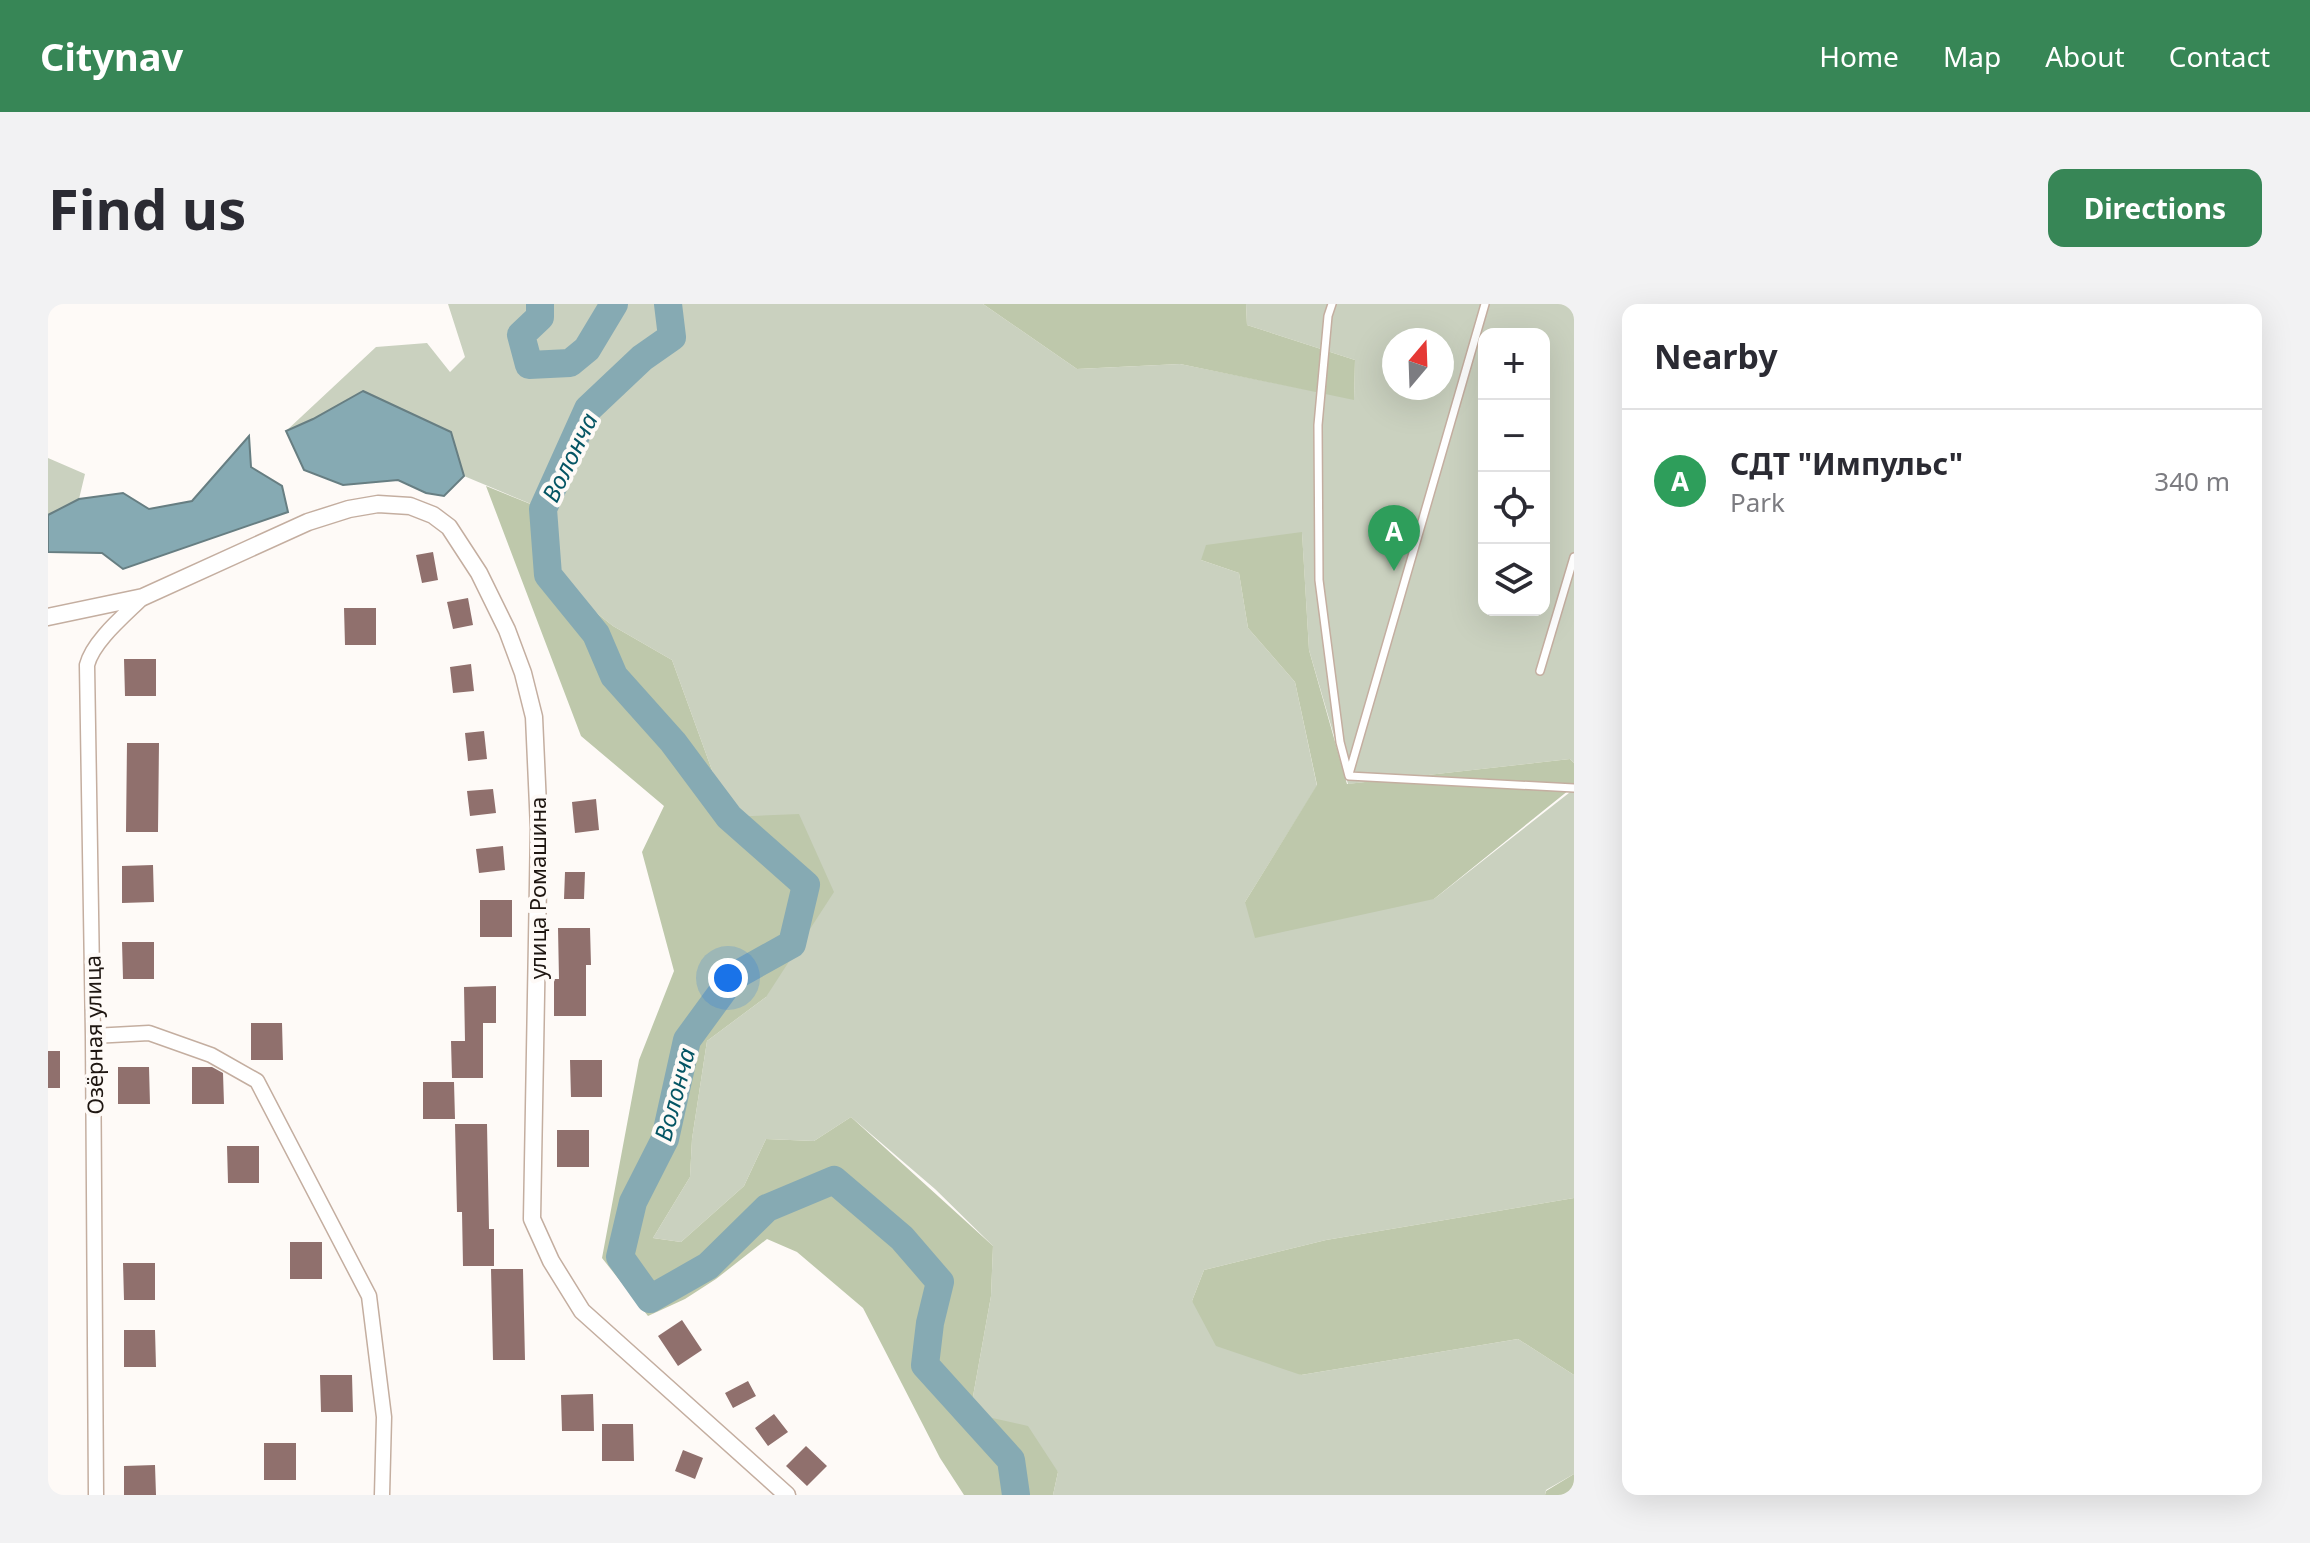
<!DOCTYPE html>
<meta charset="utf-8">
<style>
:root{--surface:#fff;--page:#f2f2f3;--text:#2b2b33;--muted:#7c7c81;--line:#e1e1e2;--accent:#378656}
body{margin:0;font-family:"Noto Sans",sans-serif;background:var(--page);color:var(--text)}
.controls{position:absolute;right:24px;top:24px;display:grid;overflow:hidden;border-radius:16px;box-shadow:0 8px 32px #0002}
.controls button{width:72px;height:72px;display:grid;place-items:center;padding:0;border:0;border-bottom:2px solid var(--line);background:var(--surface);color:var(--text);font:40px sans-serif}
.compass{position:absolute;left:1334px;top:24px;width:72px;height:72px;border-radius:50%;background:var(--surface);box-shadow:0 8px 32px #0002;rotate:19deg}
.you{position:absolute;left:680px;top:674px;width:28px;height:28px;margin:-20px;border:6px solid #fff;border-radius:50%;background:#1a73e8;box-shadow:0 0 0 12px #1a73e833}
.badge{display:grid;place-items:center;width:52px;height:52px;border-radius:50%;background:var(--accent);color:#fff;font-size:26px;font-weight:700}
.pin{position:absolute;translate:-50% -66px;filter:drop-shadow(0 2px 4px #0008)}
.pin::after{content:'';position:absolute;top:42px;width:28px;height:24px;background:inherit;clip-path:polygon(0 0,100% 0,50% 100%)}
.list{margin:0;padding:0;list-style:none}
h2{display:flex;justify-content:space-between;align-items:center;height:104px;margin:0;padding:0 32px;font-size:34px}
h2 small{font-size:26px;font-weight:400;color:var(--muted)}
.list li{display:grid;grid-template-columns:52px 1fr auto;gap:24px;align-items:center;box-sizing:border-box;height:144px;padding:0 32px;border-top:2px solid var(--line)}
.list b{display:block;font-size:30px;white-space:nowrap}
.list p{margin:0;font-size:26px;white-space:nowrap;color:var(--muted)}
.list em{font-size:26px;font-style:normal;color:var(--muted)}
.icon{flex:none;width:44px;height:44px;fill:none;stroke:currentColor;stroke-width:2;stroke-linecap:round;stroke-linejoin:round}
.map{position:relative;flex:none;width:1526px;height:1191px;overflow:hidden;border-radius:16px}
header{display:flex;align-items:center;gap:48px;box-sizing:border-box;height:112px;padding:0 40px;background:var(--accent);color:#fff}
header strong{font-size:38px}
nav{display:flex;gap:44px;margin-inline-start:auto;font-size:28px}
.intro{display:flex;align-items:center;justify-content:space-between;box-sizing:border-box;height:192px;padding:0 48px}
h1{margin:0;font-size:56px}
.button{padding:20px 36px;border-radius:16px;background:var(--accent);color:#fff;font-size:28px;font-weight:700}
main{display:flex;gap:48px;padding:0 48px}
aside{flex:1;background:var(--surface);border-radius:16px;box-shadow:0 8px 32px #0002}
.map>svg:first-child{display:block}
.green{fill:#cad1bf;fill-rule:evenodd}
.forest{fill:#bec8ab}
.water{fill:#86aab3;stroke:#677e82;stroke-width:2}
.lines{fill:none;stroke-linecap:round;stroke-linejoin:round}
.river{stroke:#86aab3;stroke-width:28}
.building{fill:#90706d}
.service-casing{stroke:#c4aea0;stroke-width:10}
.minor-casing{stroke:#c4aea0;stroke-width:17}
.tertiary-casing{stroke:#c4aea0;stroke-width:19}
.service{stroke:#fff;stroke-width:7}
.minor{stroke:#fff;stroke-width:14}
.tertiary{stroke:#fff;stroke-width:16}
.labels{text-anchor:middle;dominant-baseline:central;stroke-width:8;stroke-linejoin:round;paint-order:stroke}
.street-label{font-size:22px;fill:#1e1611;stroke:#fefaf7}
.water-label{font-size:24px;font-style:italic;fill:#055564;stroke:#fefaf7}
</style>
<header>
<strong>Citynav</strong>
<nav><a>Home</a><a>Map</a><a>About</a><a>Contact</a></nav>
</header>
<div class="intro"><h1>Find us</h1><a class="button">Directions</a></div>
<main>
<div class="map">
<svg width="1526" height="1191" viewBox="0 0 1526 1191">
<rect width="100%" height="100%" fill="#fefaf7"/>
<path class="green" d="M 400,0 L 935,0 L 1029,65 L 1132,60 L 1306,95 L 1307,56 L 1199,21 L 1198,0 L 1526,0 L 1526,459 L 1522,455 L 1300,480 L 1261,346 L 1254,229 L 1153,256 L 1191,269 L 1200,324 L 1247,378 L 1269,482 L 1197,598 L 1386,595 L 1526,485 L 1526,894 L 1278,936 L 1156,966 L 1144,997 L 1253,1071 L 1470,1035 L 1526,1071 L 1526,1170 L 1498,1186 L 1497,1191 L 1005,1191 L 1010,1168 L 922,1109 L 943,992 L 945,942 L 887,885 L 803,813 L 766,837 L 718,835 L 696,882 L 633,938 L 605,934 L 642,873 L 644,835 L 659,737 L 718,693 L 681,513 L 624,356 L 565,322 L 500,271 L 495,205 L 416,172 L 403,127 L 265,115 L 238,127 L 328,43 L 379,39 L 402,68 L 417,53 ZM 1436,30 L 1496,30 L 1496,306 L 1436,306 ZM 1346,36 L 1394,36 L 1394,84 L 1346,84 Z
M 0,154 L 37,170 L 31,195 L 0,211 Z"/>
<path class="forest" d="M 935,0 L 1198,0 L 1199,21 L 1307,56 L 1306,96 L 1132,60 L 1029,65 Z
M 438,182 L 495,205 L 500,271 L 565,322 L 624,356 L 681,513 L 751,510 L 786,588 L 718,693 L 659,737 L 644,835 L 642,873 L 605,934 L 633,938 L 696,882 L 718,835 L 766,837 L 803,813 L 945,942 L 943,992 L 922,1109 L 980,1122 L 1010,1168 L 1005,1191 L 916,1191 L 892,1154 L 815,1004 L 749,948 L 719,935 L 668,975 L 637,995 L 600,1012 L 554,954 L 591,756 L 626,667 L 594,548 L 616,502 L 533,432 Z
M 1254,228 L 1261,346 L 1299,480 L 1522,455 L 1526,459 L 1526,482 L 1386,595 L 1207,634 L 1197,598 L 1269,481 L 1247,378 L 1200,324 L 1191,269 L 1153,256 L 1158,241 Z
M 1526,894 L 1526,1071 L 1470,1035 L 1253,1071 L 1168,1042 L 1144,997 L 1156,966 L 1278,936 Z
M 1526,1170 L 1526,1191 L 1497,1191 L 1498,1187 Z"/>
<path class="water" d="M 315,87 L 403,128 L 416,172 L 396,192 L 378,189 L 350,176 L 295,181 L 256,166 L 238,127 L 265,115 Z
M 201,132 L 203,163 L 234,182 L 240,208 L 75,265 L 54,249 L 0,248 L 0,211 L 31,195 L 75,189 L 101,205 L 144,197 Z"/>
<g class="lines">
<path class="river" d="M 492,0 L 492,13 L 473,31 L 481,61 L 522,59 L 539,45 L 566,0
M 620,0 L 624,33 L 594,54 L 540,105 L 495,205 L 500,271 L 548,330 L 566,372 L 625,438 L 681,513 L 758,581 L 744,640 L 685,673 L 639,736 L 617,835 L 585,898 L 572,953 L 602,995 L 660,962 L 719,904 L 786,876 L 854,934 L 892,978 L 882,1019 L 877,1061 L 963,1156 L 968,1191"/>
</g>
<path class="building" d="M 385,248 L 390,276 L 374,279 L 368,251 Z
M 420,294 L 425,321 L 405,325 L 399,298 Z
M 296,304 L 328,304 L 328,341 L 297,341 Z
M 76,355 L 108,355 L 108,392 L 77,392 Z
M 423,360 L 426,387 L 405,389 L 402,363 Z
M 436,427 L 439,455 L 420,457 L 417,429 Z
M 79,439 L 111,439 L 110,528 L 78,528 Z
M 445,485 L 448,509 L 422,512 L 419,487 Z
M 548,495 L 551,526 L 527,529 L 524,498 Z
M 455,542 L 457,566 L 431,569 L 428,545 Z
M 105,561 L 106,598 L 74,599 L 74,562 Z
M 517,568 L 537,568 L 536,595 L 516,595 Z
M 432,596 L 464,596 L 464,633 L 432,633 Z
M 510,624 L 542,624 L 543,661 L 538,661 L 538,712 L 506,712 L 506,675 L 511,675 Z
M 74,638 L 106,638 L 106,675 L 75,675 Z
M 448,682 L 448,719 L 435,719 L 435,774 L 404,774 L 403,737 L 417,737 L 416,683 Z
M 203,719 L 234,719 L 235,756 L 203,756 Z
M 0,747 L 12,747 L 12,784 L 0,784 Z
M 522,756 L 554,756 L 554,793 L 523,793 Z
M 70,763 L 101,763 L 102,800 L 70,800 Z
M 144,763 L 164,763 L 175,769 L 176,800 L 144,800 Z
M 375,778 L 406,778 L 407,815 L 375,815 Z
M 407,820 L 439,820 L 441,925 L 446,925 L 446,962 L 415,962 L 414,908 L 409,908 Z
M 509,826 L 541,826 L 541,863 L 509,863 Z
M 179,842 L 211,842 L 211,879 L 180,879 Z
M 242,938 L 274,938 L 274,975 L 242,975 Z
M 75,959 L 107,959 L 107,996 L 76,996 Z
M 443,965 L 475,965 L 477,1056 L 445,1056 Z
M 634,1016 L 654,1046 L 630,1062 L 610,1032 Z
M 76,1026 L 107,1026 L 108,1063 L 76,1063 Z
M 272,1071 L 304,1071 L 305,1108 L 273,1108 Z
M 700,1077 L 708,1092 L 685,1104 L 677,1089 Z
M 545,1090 L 546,1127 L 514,1127 L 513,1091 Z
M 726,1110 L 740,1128 L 720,1142 L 707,1124 Z
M 554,1120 L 585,1120 L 586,1157 L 554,1157 Z
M 216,1139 L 248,1139 L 248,1176 L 216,1176 Z
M 758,1142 L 779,1162 L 759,1182 L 738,1162 Z
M 635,1146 L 655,1154 L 647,1175 L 627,1167 Z
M 107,1161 L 108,1191 L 76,1191 L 76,1162 Z"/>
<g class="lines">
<g class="service-casing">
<path id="service" d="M 1284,0 L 1280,12 L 1270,121 L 1271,276 L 1292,438 L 1301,472 L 1526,484
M 1492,367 L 1526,253
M 1301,470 L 1437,0"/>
</g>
<g class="minor-casing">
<path id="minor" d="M 45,732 L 101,729 L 163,751 L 209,777 L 321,992 L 336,1113 L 334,1191
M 48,1191 L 45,732 L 39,361 C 45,337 77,311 95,293"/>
</g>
<g class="tertiary-casing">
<path id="tertiary" d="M 0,313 L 95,293 L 260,218 L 301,205 L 330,200 L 362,202 L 385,211 L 401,223 L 431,269 L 459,326 L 475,369 L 486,413 L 491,524 L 484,915 L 503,957 L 534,1007 L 739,1191"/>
</g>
<use href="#service" class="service"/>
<use href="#minor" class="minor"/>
<use href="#tertiary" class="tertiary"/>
</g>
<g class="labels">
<g class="street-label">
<text transform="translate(489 584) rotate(-90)">улица Ромашина</text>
<text transform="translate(45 731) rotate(-91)">Озёрная улица</text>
</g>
<g class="water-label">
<text transform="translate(521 153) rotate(-64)">Волонча</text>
<text transform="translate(626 790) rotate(-75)">Волонча</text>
</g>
</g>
</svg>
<div class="controls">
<button>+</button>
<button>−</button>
<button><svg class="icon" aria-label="locate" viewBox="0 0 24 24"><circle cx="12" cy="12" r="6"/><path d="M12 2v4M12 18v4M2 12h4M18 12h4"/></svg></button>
<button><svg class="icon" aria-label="layers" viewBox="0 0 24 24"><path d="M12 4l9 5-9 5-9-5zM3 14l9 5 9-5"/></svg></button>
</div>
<svg class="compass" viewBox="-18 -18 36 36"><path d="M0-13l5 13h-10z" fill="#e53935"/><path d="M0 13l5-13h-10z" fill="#7c7c81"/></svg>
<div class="you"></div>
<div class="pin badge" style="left:1346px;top:267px;background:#2e9e5b">A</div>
</div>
<aside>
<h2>Nearby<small></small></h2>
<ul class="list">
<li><span class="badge" style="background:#2e9e5b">A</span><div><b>СДТ &quot;Импульс&quot;</b><p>Park</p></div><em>340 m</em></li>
</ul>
</aside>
</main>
